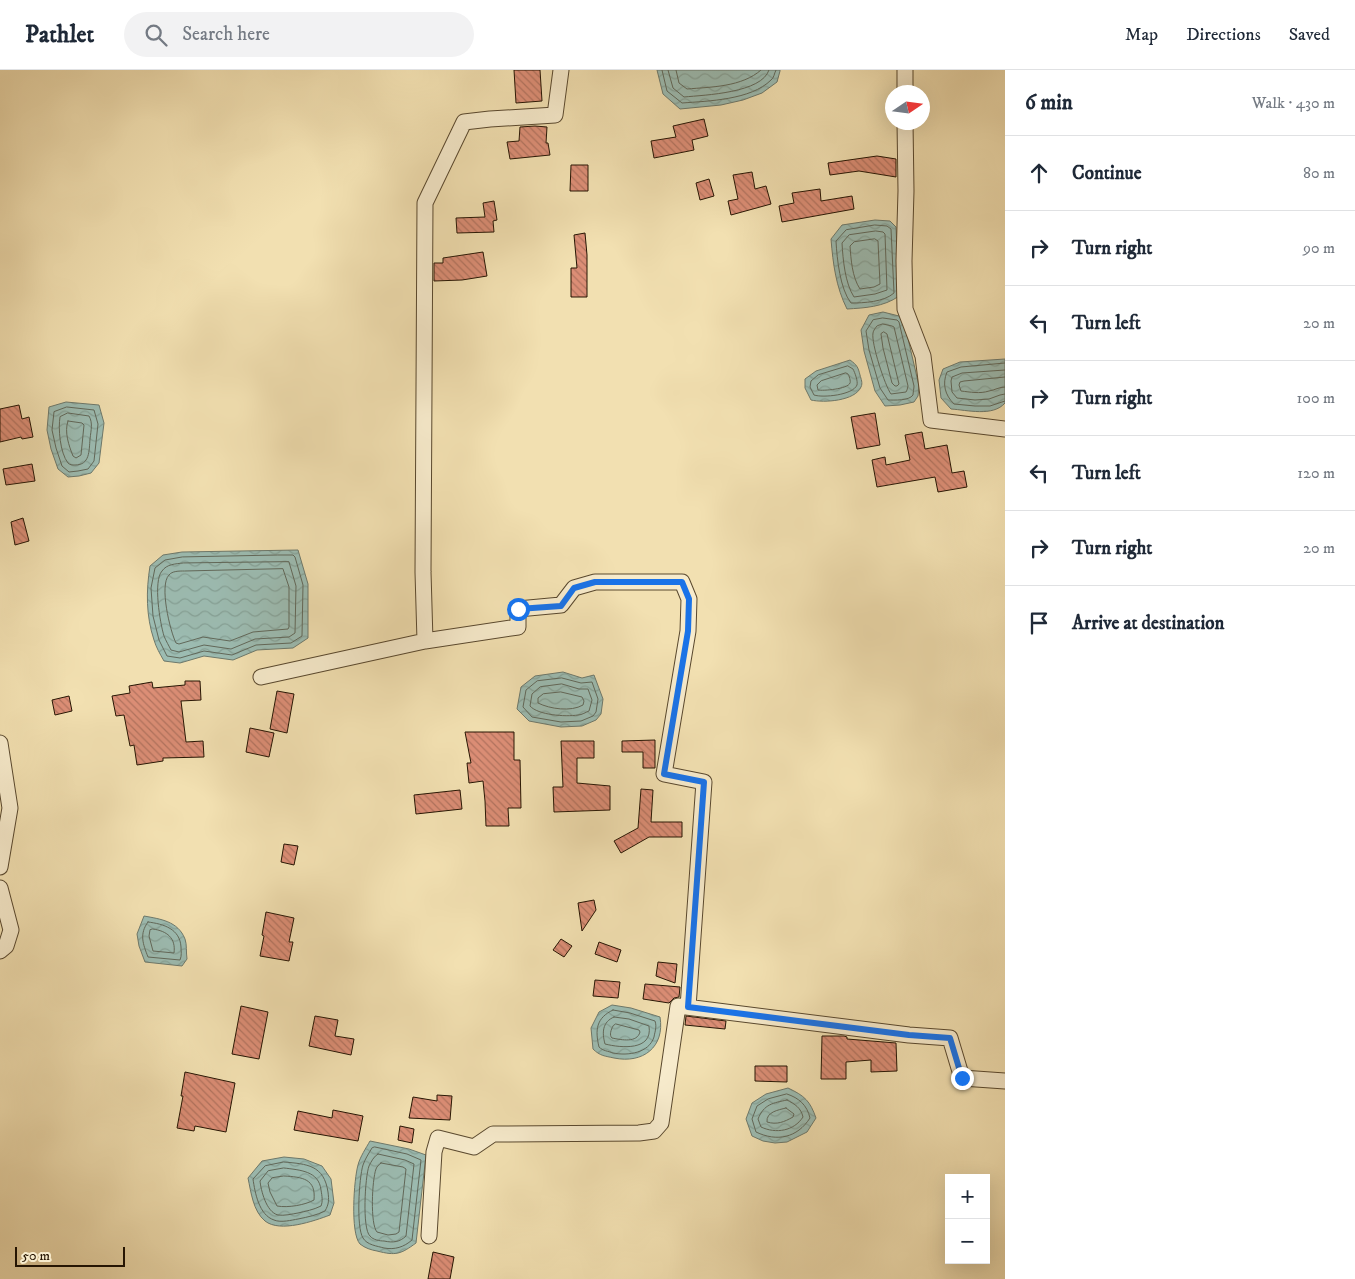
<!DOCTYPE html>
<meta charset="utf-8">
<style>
:root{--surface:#fff;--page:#f2f2f3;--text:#1f2937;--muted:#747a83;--line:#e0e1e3}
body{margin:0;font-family:"IM FELL DW Pica",serif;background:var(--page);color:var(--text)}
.controls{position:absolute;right:15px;bottom:15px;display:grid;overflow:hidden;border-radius:0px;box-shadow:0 5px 20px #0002}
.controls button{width:45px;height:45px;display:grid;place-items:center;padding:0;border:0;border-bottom:1px solid var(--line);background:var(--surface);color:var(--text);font:25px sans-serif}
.compass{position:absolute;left:885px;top:15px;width:45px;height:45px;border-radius:50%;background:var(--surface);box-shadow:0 5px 20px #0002;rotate:77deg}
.scale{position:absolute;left:15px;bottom:12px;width:110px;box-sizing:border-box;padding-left:5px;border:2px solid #261503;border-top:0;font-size:14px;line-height:18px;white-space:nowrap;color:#261503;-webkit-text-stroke:4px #f7ebcc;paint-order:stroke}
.stop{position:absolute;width:15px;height:15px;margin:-11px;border:4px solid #1a73e8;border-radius:50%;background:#fff}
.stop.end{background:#1a73e8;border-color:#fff;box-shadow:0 1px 5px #0008}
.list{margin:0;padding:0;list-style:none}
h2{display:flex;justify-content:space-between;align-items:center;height:65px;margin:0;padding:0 20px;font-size:21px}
h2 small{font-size:16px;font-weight:400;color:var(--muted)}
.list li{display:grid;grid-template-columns:32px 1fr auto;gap:15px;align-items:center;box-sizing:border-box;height:75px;padding:0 20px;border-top:1px solid var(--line)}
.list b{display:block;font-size:19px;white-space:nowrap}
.list em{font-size:16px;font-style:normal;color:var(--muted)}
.icon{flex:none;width:28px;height:28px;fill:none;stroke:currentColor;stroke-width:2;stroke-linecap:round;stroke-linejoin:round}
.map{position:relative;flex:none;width:1005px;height:1209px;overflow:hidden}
header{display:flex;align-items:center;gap:30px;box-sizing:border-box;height:70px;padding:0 25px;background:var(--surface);border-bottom:1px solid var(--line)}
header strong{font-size:24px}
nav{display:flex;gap:28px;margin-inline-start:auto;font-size:18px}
.search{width:350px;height:45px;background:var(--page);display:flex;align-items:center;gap:12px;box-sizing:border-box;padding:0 18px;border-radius:28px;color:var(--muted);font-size:19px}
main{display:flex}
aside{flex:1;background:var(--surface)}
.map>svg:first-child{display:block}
.water{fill:url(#water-waves);stroke:#6d796c}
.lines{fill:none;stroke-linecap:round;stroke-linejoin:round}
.shore{stroke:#61685a;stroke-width:1}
.building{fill:url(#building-back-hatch);stroke:#261503}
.minor-casing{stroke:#59482e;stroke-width:17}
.minor{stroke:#f7ebcc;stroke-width:15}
.route{stroke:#1a73e8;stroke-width:6}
</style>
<header>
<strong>Pathlet</strong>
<div class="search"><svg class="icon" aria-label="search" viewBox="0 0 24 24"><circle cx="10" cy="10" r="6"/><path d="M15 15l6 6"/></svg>Search here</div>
<nav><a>Map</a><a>Directions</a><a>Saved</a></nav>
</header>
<main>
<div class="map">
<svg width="1005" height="1209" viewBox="0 0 1005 1209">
<defs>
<pattern id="water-waves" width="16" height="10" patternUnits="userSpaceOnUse" patternTransform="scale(1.25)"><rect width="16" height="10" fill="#9cbcb2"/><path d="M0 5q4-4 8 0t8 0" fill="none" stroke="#86a197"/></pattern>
<pattern id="building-back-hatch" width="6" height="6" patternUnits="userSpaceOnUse" patternTransform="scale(1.25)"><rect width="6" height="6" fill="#dc8e76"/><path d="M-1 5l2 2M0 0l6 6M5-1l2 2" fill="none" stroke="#b2735f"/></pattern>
</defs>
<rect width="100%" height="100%" fill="#f2e0b1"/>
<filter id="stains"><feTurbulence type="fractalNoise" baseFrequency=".004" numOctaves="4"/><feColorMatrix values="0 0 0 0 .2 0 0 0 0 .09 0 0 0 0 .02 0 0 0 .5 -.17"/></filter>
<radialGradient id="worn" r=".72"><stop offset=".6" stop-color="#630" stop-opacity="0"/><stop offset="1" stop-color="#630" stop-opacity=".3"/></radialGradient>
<path class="water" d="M 657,0 L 780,0 L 780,1 L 777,12 L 762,23 L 743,30 L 721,35 L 680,39 L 663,24 Z
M 875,150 L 890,151 L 896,157 L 899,226 C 884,237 864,238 847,239 C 836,217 833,194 831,169 L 842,155 Z
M 883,242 L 903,247 L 919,316 L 918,326 L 914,332 L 900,335 L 885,336 L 875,321 L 864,281 L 861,260 L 869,245 Z
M 1005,289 L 1005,333 C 993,347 967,340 951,339 L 941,328 L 939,310 L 943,299 L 960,292 Z
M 850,290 C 857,295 858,297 860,305 C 861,309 863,313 861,317 C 855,331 824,333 811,330 L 805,318 L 805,309 L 816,301 Z
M 66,332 L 99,335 L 104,353 L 99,393 L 91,403 L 79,406 L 68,407 L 58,399 L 51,379 L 47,360 L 49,337 Z
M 298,480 L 308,514 L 308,568 L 293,578 L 257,580 L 233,590 L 204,586 L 180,593 L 164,591 C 160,584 156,577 154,570 C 146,546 146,521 150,496 L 163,485 L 182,482 Z
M 563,602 L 582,608 L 594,605 L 603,629 L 601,644 L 596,650 L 582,656 L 561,657 L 529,651 L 517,639 L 521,617 L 535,606 Z
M 144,846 C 160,849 178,851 185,869 C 187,874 186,883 187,889 L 182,896 L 145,892 L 139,876 L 137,864 Z
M 612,935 L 631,938 L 660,947 C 665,977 643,994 614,988 C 605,986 600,986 593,979 L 591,958 L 599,942 Z
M 788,1018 C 805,1026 810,1031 816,1048 L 807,1062 L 787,1072 L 775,1073 L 763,1071 L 752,1066 L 746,1049 L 752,1033 L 766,1024 Z
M 370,1071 L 409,1079 L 426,1085 L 416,1173 C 401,1184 396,1186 377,1181 C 371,1180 365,1178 360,1174 C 350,1163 354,1109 358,1095 C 360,1087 366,1078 370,1071 Z
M 284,1087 L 304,1089 L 322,1096 L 331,1109 L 334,1133 L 330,1145 C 314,1151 280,1163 265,1151 C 253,1141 251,1122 248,1108 L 262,1091 Z"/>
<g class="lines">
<path class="shore" d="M 662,0 L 667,21 L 682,33 C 708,31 751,30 771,10 C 774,8 774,4 776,0
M 668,0 L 673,18 L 684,27 C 705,25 762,23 769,0
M 676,0 L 679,13 L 687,19 C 711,17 742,17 761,0
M 875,155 L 887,156 L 891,159 L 894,223 C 884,232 864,233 851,233 C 840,219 837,189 836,171 L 846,160 Z
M 876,161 L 883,162 L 885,164 L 887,220 L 875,224 L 854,227 C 845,213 843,190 842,173 L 849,165 Z
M 875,169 L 878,171 L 880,214 L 874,217 L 860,219 C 852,207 851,189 850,176 L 854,172 Z
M 883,248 L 897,250 L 899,252 L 914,316 C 914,318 913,323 913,325 C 909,331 894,330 888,330 L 880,318 L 869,280 L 866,261 L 873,250 Z
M 883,254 L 892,256 L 894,257 L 908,316 L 907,320 L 906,322 L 891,324 C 885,316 871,273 873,263 C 873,261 876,257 877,256 Z
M 884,262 L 887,264 L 899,314 L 897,316 L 895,316 L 892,313 L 883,278 L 881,264 Z
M 1005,293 L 961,297 L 947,302 C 942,314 945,325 954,334 L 975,336 L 990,336 L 1005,331
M 848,296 L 853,299 C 855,303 858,311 857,315 C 853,325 823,328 814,325 L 810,317 L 811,311 L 818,305 Z
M 1005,300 L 962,303 L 952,307 L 951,311 L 952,322 L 957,328 L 975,330 L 989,329 L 1000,325 L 1005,324
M 846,303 L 848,304 C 849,305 851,312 850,313 C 848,319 823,321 818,320 L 817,315 L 821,311 Z
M 1005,307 L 964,311 L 960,312 L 959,315 L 961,321 C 970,322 980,324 989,321 C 995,320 999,317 1005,317
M 67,337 L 94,340 L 98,354 L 94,391 L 88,399 L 78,401 L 69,402 L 62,396 L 56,378 L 52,360 L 54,342 Z
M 68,343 L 89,346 C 93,353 91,360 90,369 C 89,381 90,395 75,395 C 72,395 70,395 68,393 C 60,383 58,358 60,347 Z
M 68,351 L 82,353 L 84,355 L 81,385 L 76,388 L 73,386 C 69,376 64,362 68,351 Z
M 278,485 L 293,485 L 295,487 L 303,515 L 302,566 L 291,573 L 256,575 L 232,585 L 204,581 L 180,588 L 167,586 L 159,570 L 153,546 L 151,518 L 155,498 L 165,490 L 182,487 Z
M 289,492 L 296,516 L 295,563 L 289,567 L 255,569 L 231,579 L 204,575 L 179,582 L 171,580 C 169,576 166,571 164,566 C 160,553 153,511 162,501 C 167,494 175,494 183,493 Z
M 283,499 L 289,517 L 289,557 L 288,559 L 253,562 L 230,571 L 203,567 L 179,574 L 176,573 C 170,561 159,515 169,505 C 172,501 179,501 184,501 Z
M 562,608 L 581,613 L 592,612 L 598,629 L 596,642 L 593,646 L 581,651 L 561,652 L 532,647 L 523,637 L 526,620 L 537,611 Z
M 562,614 L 579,619 L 588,619 L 592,630 L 589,641 C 586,642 582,645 578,645 C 565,647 538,645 530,636 L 532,624 L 540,617 Z
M 561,622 L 582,627 L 584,631 L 583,635 C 571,642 550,639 538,633 L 538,628 L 543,624 Z
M 148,852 C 164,854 180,859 181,877 C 181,882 182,885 180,890 L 148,887 C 143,874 139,864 148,852 Z
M 153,859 C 167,861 176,868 174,883 L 153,881 L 149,866 L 150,860 Z
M 613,940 L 630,943 L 655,951 C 657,957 655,961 654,967 C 649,983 628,986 613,983 C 608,981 603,981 599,977 C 595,960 596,948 613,940 Z
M 614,947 L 629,949 L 649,956 C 653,981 621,978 605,974 C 602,963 602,952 614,947 Z
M 616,954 L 639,960 L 640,962 C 637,973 622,970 612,968 C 609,965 611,960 613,956 Z
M 787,1024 C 799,1028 807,1035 810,1048 C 797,1068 777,1072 756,1062 L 752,1049 L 757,1036 L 768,1029 Z
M 787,1030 C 795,1034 801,1038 803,1047 C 794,1061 776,1064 761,1057 L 758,1049 C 764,1034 773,1033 787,1030 Z
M 786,1038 L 794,1044 L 793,1047 C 784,1052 777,1055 767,1052 C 766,1042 778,1040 786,1038 Z
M 375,1077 L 407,1084 L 421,1090 L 412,1170 C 404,1177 395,1180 384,1178 C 377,1176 367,1175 363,1168 C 356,1157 359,1108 363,1095 C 365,1089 369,1083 372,1078 Z
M 378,1084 L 405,1090 L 414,1094 L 406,1166 C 400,1172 393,1173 384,1171 C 380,1171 373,1170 370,1166 C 362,1159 365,1107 369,1096 C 371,1092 374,1086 378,1084 Z
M 284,1092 C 307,1094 324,1095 328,1122 C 329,1130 329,1134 325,1141 C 317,1145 308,1147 298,1149 C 292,1150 281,1153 274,1150 C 259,1145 255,1123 253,1109 L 265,1096 Z
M 381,1093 L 403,1097 L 406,1099 L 399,1162 L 396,1164 L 388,1165 L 377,1162 C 370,1154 372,1110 376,1099 C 377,1096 379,1095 381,1093 Z
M 284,1098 C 300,1100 319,1101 321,1120 C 322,1126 323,1131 321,1136 C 313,1140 306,1141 298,1143 C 292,1144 284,1146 278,1145 C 266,1142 261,1120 260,1111 L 268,1101 Z
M 284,1106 C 303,1107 316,1109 314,1130 C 305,1135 288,1138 277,1136 L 270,1122 L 268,1113 L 272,1108 Z"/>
</g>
<path class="building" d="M 514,0 L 540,0 L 542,31 L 516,33 Z
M 704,49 L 708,66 L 692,70 L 694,80 L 654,88 L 651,71 L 676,67 L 673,56 Z
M 535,56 L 547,57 L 546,73 L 548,73 L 550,85 L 510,89 L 507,72 L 519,71 L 520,57 Z
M 877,86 L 896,89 L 896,107 L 859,101 L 830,105 L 828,93 Z
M 571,95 L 588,95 L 588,121 L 570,121 Z
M 752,102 L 755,119 L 766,116 L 771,134 L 731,145 L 728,131 L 738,129 L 733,105 Z
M 709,109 L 714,126 L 700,130 L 696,113 Z
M 820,119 L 821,131 L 852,126 L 854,139 L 782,152 L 779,136 L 794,133 L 792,123 Z
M 494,131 L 497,150 L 493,151 L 494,162 L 457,163 L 456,148 L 485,147 L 483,133 Z
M 585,163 L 587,185 L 587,227 L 571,227 L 571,198 L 577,198 L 574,165 Z
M 483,182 L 487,206 L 462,210 L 434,211 L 434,193 L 443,193 L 443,188 Z
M 19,335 L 22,349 L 29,347 L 33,367 L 22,369 L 21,367 L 0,372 L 0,339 Z
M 875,343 L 880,375 L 857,379 L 851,347 Z
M 922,362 L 925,379 L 947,375 L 952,403 L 964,401 L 967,417 L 938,422 L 935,407 L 877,417 L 872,390 L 885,387 L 886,395 L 910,390 L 905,365 Z
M 32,394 L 35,411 L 6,415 L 3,399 Z
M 23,448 L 29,471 L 15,475 L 11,452 Z
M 185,611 L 200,611 L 201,630 L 181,631 L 186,672 L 203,671 L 204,687 L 163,688 L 163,691 L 137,695 L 134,675 L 130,676 L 124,645 L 116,646 L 112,626 L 130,623 L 129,616 L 152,612 L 153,618 L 185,615 Z
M 277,621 L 294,624 L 287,663 L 270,659 Z
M 69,626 L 72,641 L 55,645 L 52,630 Z
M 250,658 L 274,663 L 269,687 L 246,682 Z
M 465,662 L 514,662 L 514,690 L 520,690 L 521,738 L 508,738 L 509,756 L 486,756 L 485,731 L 483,711 L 469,713 L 467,693 L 471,693 Z
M 655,670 L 655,698 L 643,698 L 643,682 L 622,682 L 622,671 Z
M 561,671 L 594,671 L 594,688 L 577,688 L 577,713 L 610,716 L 610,740 L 554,742 L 553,717 L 563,717 Z
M 641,719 L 653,720 L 651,752 L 682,752 L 682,767 L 649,767 L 621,783 L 614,771 L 638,758 Z
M 460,720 L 462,739 L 416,744 L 414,725 Z
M 284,774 L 298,776 L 294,795 L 281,792 Z
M 594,830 L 596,840 L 582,861 L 578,833 Z
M 266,842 L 294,848 L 289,872 L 293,872 L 289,891 L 260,886 L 264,866 L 262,865 Z
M 561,869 L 572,876 L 564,887 L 553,880 Z
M 599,872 L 621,880 L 617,892 L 595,884 Z
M 658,892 L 677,894 L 675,913 L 656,906 Z
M 595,910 L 620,912 L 618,928 L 593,926 Z
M 645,914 L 680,917 L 679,927 L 674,928 L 669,933 L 643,929 Z
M 241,936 L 268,942 L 259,989 L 232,984 Z
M 315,946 L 338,950 L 335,966 L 354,969 L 351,985 L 309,976 Z
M 686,946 L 726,951 L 725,959 L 685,955 Z
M 822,966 L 844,966 L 847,967 L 847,969 L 896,973 L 897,1001 L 871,1002 L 871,990 L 846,992 L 846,1009 L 821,1009 Z
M 755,996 L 787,996 L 787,1012 L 755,1011 Z
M 185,1002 L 235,1013 L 226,1062 L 195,1056 L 194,1061 L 177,1058 L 183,1026 L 181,1026 Z
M 437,1025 L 452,1026 L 450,1050 L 409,1048 L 413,1027 L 437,1031 Z
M 333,1040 L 363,1046 L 358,1071 L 294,1060 L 298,1041 L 332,1048 Z
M 400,1056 L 414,1059 L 412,1073 L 398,1070 Z
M 433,1182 L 454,1187 L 450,1209 L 428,1209 Z"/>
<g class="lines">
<g class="minor-casing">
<path id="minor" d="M 905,0 L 905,22
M 905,52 L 906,121 L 904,191 L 905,239 L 923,286 L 931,350 L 1005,359
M 425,571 L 518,557 L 518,539 L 561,535 L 574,518 L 595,512 L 682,512 L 689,529 L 688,561 L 664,704 L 704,712 L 688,937
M 261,607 L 425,571 L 423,502 L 425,133 L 464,52 L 490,49 L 555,45 L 561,0
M 0,673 L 10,738 L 0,797
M 0,818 L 11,860 L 6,876 L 0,881
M 429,1166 L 434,1082 L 438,1068 L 474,1077 L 493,1064 L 639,1063 L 654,1061 L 661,1053 L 678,936 L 909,965 L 950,968 L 962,1008 L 1005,1011"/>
</g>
<use href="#minor" class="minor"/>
</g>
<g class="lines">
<path class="route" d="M 518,539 L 561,536 L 574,518 L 595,512 L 682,512 L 689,529 L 688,561 L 664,704 L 704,712 L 688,937 L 909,965 L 950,968 L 962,1008"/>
</g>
<rect width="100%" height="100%" filter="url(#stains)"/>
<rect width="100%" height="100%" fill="url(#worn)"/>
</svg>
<div class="controls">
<button>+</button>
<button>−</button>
</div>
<svg class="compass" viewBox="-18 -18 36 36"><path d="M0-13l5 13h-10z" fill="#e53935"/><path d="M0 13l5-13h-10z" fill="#747a83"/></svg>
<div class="scale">50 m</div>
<div class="stop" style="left:518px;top:539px"></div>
<div class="stop end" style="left:962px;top:1008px"></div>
</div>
<aside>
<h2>6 min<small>Walk · 430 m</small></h2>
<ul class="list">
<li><svg class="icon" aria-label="ahead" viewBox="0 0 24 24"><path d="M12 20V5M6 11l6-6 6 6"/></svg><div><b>Continue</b></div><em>80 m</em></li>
<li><svg class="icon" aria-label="right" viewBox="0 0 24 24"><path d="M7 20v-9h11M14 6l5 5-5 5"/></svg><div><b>Turn right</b></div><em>90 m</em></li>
<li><svg class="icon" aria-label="left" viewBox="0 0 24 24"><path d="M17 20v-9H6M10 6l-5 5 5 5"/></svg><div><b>Turn left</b></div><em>20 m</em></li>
<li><svg class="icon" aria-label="right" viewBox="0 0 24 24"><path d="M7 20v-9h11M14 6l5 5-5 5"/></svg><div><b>Turn right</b></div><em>100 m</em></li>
<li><svg class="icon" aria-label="left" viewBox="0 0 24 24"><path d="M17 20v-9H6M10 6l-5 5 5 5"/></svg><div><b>Turn left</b></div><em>120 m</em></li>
<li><svg class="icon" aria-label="right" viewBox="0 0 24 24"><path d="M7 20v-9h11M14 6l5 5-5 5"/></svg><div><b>Turn right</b></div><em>20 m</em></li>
<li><svg class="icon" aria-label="arrive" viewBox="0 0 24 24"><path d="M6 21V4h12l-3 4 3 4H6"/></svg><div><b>Arrive at destination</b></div></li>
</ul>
</aside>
</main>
